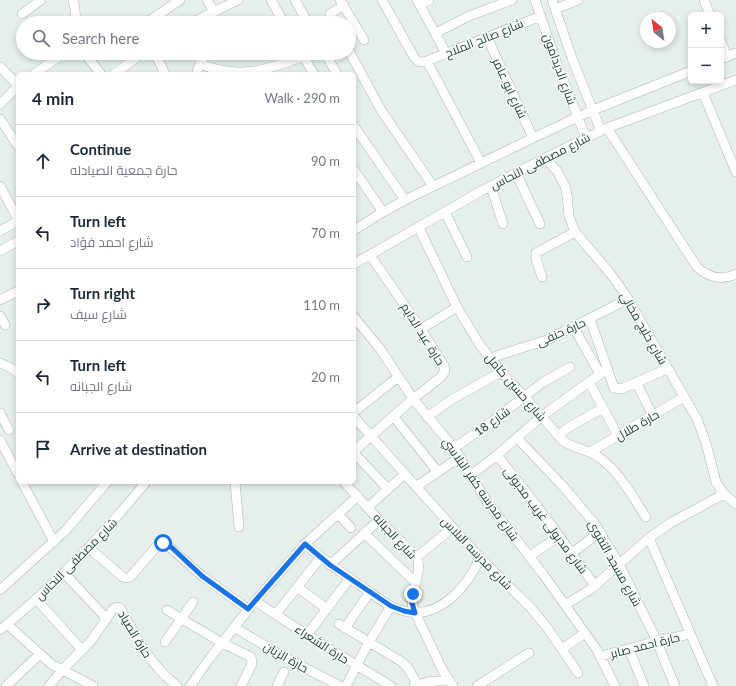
<!DOCTYPE html>
<meta charset="utf-8">
<style>
:root{--surface:#fff;--page:#f6f6f7;--text:#1f2937;--muted:#747a83;--line:#e0e1e3}
body{margin:0;font-family:Lato,Cairo,sans-serif;background:var(--page);color:var(--text)}
.controls{position:absolute;right:12px;top:12px;display:grid;overflow:hidden;border-radius:6px;box-shadow:0 2px 6px #0003}
.controls button{width:36px;height:36px;display:grid;place-items:center;padding:0;border:0;border-bottom:1px solid var(--line);background:var(--surface);color:var(--text);font:20px sans-serif}
.compass{position:absolute;left:640px;top:12px;width:36px;height:36px;border-radius:50%;background:var(--surface);box-shadow:0 2px 6px #0003;rotate:330deg}
.stop{position:absolute;width:12px;height:12px;margin:-9px;border:3px solid #1a73e8;border-radius:50%;background:#fff}
.stop.end{background:#1a73e8;border-color:#fff;box-shadow:0 1px 4px #0008}
.list{margin:0;padding:0;list-style:none}
h2{display:flex;justify-content:space-between;align-items:center;height:52px;margin:0;padding:0 16px;font-size:17px}
h2 small{font-size:13px;font-weight:400;color:var(--muted)}
.list li{display:grid;grid-template-columns:26px 1fr auto;gap:12px;align-items:center;box-sizing:border-box;height:72px;padding:0 16px;border-top:1px solid var(--line)}
.list b{display:block;font-size:15px;white-space:nowrap}
.list p{margin:0;font-size:13px;white-space:nowrap;color:var(--muted)}
.list em{font-size:13px;font-style:normal;color:var(--muted)}
.icon{flex:none;width:22px;height:22px;fill:none;stroke:currentColor;stroke-width:2;stroke-linecap:round;stroke-linejoin:round}
.map{position:relative;flex:none;width:736px;height:686px;overflow:hidden}
.search{position:absolute;background:var(--surface);box-shadow:0 2px 6px #0003;left:16px;top:16px;width:340px;height:44px;display:flex;align-items:center;gap:10px;box-sizing:border-box;padding:0 14px;border-radius:22px;color:var(--muted);font-size:15px}
.panel{position:absolute;background:var(--surface);box-shadow:0 2px 6px #0003;left:16px;top:72px;width:340px;height:412px;border-radius:6px}
.map>svg:first-child{display:block}
.lines{fill:none;stroke-linecap:round;stroke-linejoin:round}
.minor-casing{stroke:#a8b8b2;stroke-width:10}
.minor{stroke:#fff;stroke-width:9}
.route{stroke:#1a73e8;stroke-width:5}
.labels{text-anchor:middle;dominant-baseline:central;stroke-width:3;stroke-linejoin:round;paint-order:stroke}
.street-label{font-size:12px;fill:#24423a;stroke:#f7fbf9}
</style>
<div class="map">
<svg width="736" height="686" viewBox="0 0 736 686">
<rect width="100%" height="100%" fill="#e6efeb"/>
<g class="lines">
<g class="minor-casing">
<path id="minor" d="M 73,0 L 75,9 L 76,23
M 207,0 L 214,12
M 271,0 L 284,23
M 295,0 L 308,23
M 340,0 L 364,40
M 382,0 L 414,57 C 417,62 421,63 427,61 L 541,16
M 417,0 L 446,53
M 535,0 L 557,64 L 586,138
M 552,0 L 572,58 L 601,131
M 704,0 L 710,15
M 420,5 L 429,0
M 555,9 L 578,0
M 22,14 L 41,0
M 149,21 L 180,0
M 120,23 L 123,21
M 191,23 L 238,0
M 333,23 L 330,17 L 330,14 L 344,5
M 436,33 L 469,16 L 512,0
M 487,37 L 533,138
M 721,41 L 727,57
M 349,51 L 381,110 L 433,186
M 84,53 L 101,74
M 155,53 L 165,74
M 301,53 L 314,74
M 325,53 L 337,74
M 721,59 L 736,53
M 427,61 L 481,163
M 200,64 C 238,79 267,71 303,56
M 0,67 L 18,85
M 34,74 L 64,53
M 114,74 L 143,53
M 197,74 C 196,65 205,62 204,53
M 703,93 L 736,172
M 0,104 L 18,86
M 0,119 L 18,146
M 354,126 L 405,200
M 607,128 L 697,267 C 708,277 722,281 736,274
M 545,158 L 557,171 L 565,186 L 567,195 L 569,216 L 575,232 L 610,273 L 625,294 L 697,419 L 706,443 L 716,482 L 724,494 L 736,504
M 354,170 L 383,212
M 516,173 L 540,224
M 0,186 L 18,219
M 491,186 L 503,224
M 445,212 L 467,257
M 419,228 L 457,307 L 480,345 L 501,372 L 525,397 L 562,440 C 573,449 589,449 600,458 C 620,473 633,497 646,517
M 354,230 L 383,212 L 405,200 L 533,138 L 593,110 L 691,71
M 0,231 L 18,221
M 0,251 L 18,241
M 354,264 L 483,190 L 545,158 L 607,128 L 736,80
M 542,277 L 536,259 L 536,253 L 575,232
M 0,300 L 18,291
M 0,316 L 5,325
M 354,317 L 381,350 L 413,399 L 454,448 L 488,503 L 543,574 L 565,605 L 597,650 L 615,686
M 590,319 L 614,388 L 621,389 L 667,369
M 574,328 L 600,374
M 421,329 L 457,307
M 490,358 L 547,340 L 628,299
M 0,363 L 11,368 L 18,373
M 589,382 L 618,436
M 636,382 L 653,416
M 354,412 L 398,377
M 0,413 L 9,430
M 393,416 L 438,472
M 354,417 L 480,558 L 530,607 L 546,626 L 578,673
M 427,417 L 451,400 L 501,372
M 558,436 L 569,427 L 603,408
M 517,438 L 561,484 L 595,524 L 619,564 L 657,641 L 663,657 L 675,686
M 0,440 L 18,474
M 454,448 L 494,420 L 542,383 L 570,367
M 354,451 L 413,399 L 441,377 L 445,371 L 444,366 L 421,329 L 370,255
M 590,452 L 684,397
M 354,453 L 388,489
M 497,455 L 547,519 L 595,586
M 471,475 L 497,455 L 542,416 L 607,369
M 22,482 L 54,542
M 235,482 L 239,527
M 344,482 L 379,520 L 417,557 C 423,574 409,591 413,608 L 443,671 L 453,686
M 417,486 L 460,457
M 368,507 L 405,474
M 338,514 L 351,528
M 364,533 L 416,583
M 649,538 L 713,686
M 305,544 C 324,560 343,574 364,588 C 377,597 392,610 409,612 C 442,617 468,585 480,558
M 89,548 L 123,577 L 127,578 L 130,577 L 158,545 L 160,543 L 165,543 L 202,576 L 248,609
M 572,553 L 600,532
M 530,556 L 559,536
M 417,557 L 452,528
M 330,565 L 379,520
M 64,573 L 107,619
M 297,587 L 327,609
M 0,590 L 66,530 L 107,482
M 36,599 L 82,650
M 255,601 L 307,635 L 391,686
M 565,605 L 591,589 L 649,538 L 672,522 L 724,494
M 167,610 L 222,643 L 251,657 L 252,664 L 241,686
M 276,614 L 321,557
M 7,624 L 51,664 L 93,686
M 339,624 L 402,662 L 408,668 L 417,684
M 234,627 L 284,657 L 340,686
M 345,628 L 370,592
M 0,630 C 54,586 102,536 146,482
M 307,635 L 350,578
M 165,642 L 193,602
M 562,649 L 585,633
M 629,649 L 644,686
M 601,656 L 657,641 L 690,634
M 6,686 L 40,654
M 49,686 L 62,670 L 91,641 L 113,609 L 117,607 L 120,608 C 136,637 150,665 177,686
M 190,686 L 210,658 L 255,601 L 305,544 L 358,496
M 277,686 L 284,672
M 346,686 L 369,642 L 391,606
M 414,686 L 428,682 L 448,680
M 477,686 L 529,653"/>
</g>
<use href="#minor" class="minor"/>
</g>
<g class="lines">
<path class="route" d="M 163,543 L 168,544 L 202,576 L 248,609 L 305,544 L 330,565 L 391,606 L 404,611 L 415,613 L 412,603 L 413,594"/>
</g>
<g class="labels">
<g class="street-label">
<text transform="translate(484 38) rotate(-22)">شارع صالح الملاح</text>
<text transform="translate(560 69) rotate(70)">شارع الديدامون</text>
<text transform="translate(510 88) rotate(65)">شارع ابو عامر</text>
<text transform="translate(540 161) rotate(-27)">شارع مصطفى النحاس</text>
<text transform="translate(644 328) rotate(60)">شارع خليج مخالي</text>
<text transform="translate(561 332) rotate(-24)">حارة حنفى</text>
<text transform="translate(423 334) rotate(58)">حارة عبد الدايم</text>
<text transform="translate(516 387) rotate(49)">شارع حسين كامل</text>
<text transform="translate(492 421) rotate(-36)">شارع 18</text>
<text transform="translate(637 425) rotate(-30)">حارة طلال</text>
<text transform="translate(481 489) rotate(55)">شارع مدرسه كفر البلاسي</text>
<text transform="translate(546 520) rotate(53)">شارع مدبولى غريب مدبولى</text>
<text transform="translate(395 536) rotate(47)">شارع الجبانه</text>
<text transform="translate(477 553) rotate(46)">شارع مدرسه البلاس</text>
<text transform="translate(76 559) rotate(-45)">شارع مصطفى النحاس</text>
<text transform="translate(615 563) rotate(61)">شارع مسجد التقوى</text>
<text transform="translate(135 634) rotate(59)">حارة الصياد</text>
<text transform="translate(322 644) rotate(33)">حارة الشعراء</text>
<text transform="translate(645 645) rotate(-14)">حارة احمد صابر</text>
<text transform="translate(286 657) rotate(30)">حارة الزيان</text>
</g>
</g>
</svg>
<div class="controls">
<button>+</button>
<button>−</button>
</div>
<svg class="compass" viewBox="-18 -18 36 36"><path d="M0-13l5 13h-10z" fill="#e53935"/><path d="M0 13l5-13h-10z" fill="#747a83"/></svg>
<div class="stop" style="left:163px;top:543px"></div>
<div class="stop end" style="left:413px;top:594px"></div>
<div class="search"><svg class="icon" aria-label="search" viewBox="0 0 24 24"><circle cx="10" cy="10" r="6"/><path d="M15 15l6 6"/></svg>Search here</div>
<section class="panel">
<h2>4 min<small>Walk · 290 m</small></h2>
<ul class="list">
<li><svg class="icon" aria-label="ahead" viewBox="0 0 24 24"><path d="M12 20V5M6 11l6-6 6 6"/></svg><div><b>Continue</b><p>حارة جمعية الصيادله</p></div><em>90 m</em></li>
<li><svg class="icon" aria-label="left" viewBox="0 0 24 24"><path d="M17 20v-9H6M10 6l-5 5 5 5"/></svg><div><b>Turn left</b><p>شارع احمد فؤاد</p></div><em>70 m</em></li>
<li><svg class="icon" aria-label="right" viewBox="0 0 24 24"><path d="M7 20v-9h11M14 6l5 5-5 5"/></svg><div><b>Turn right</b><p>شارع سيف</p></div><em>110 m</em></li>
<li><svg class="icon" aria-label="left" viewBox="0 0 24 24"><path d="M17 20v-9H6M10 6l-5 5 5 5"/></svg><div><b>Turn left</b><p>شارع الجبانه</p></div><em>20 m</em></li>
<li><svg class="icon" aria-label="arrive" viewBox="0 0 24 24"><path d="M6 21V4h12l-3 4 3 4H6"/></svg><div><b>Arrive at destination</b></div></li>
</ul>
</section>
</div>
